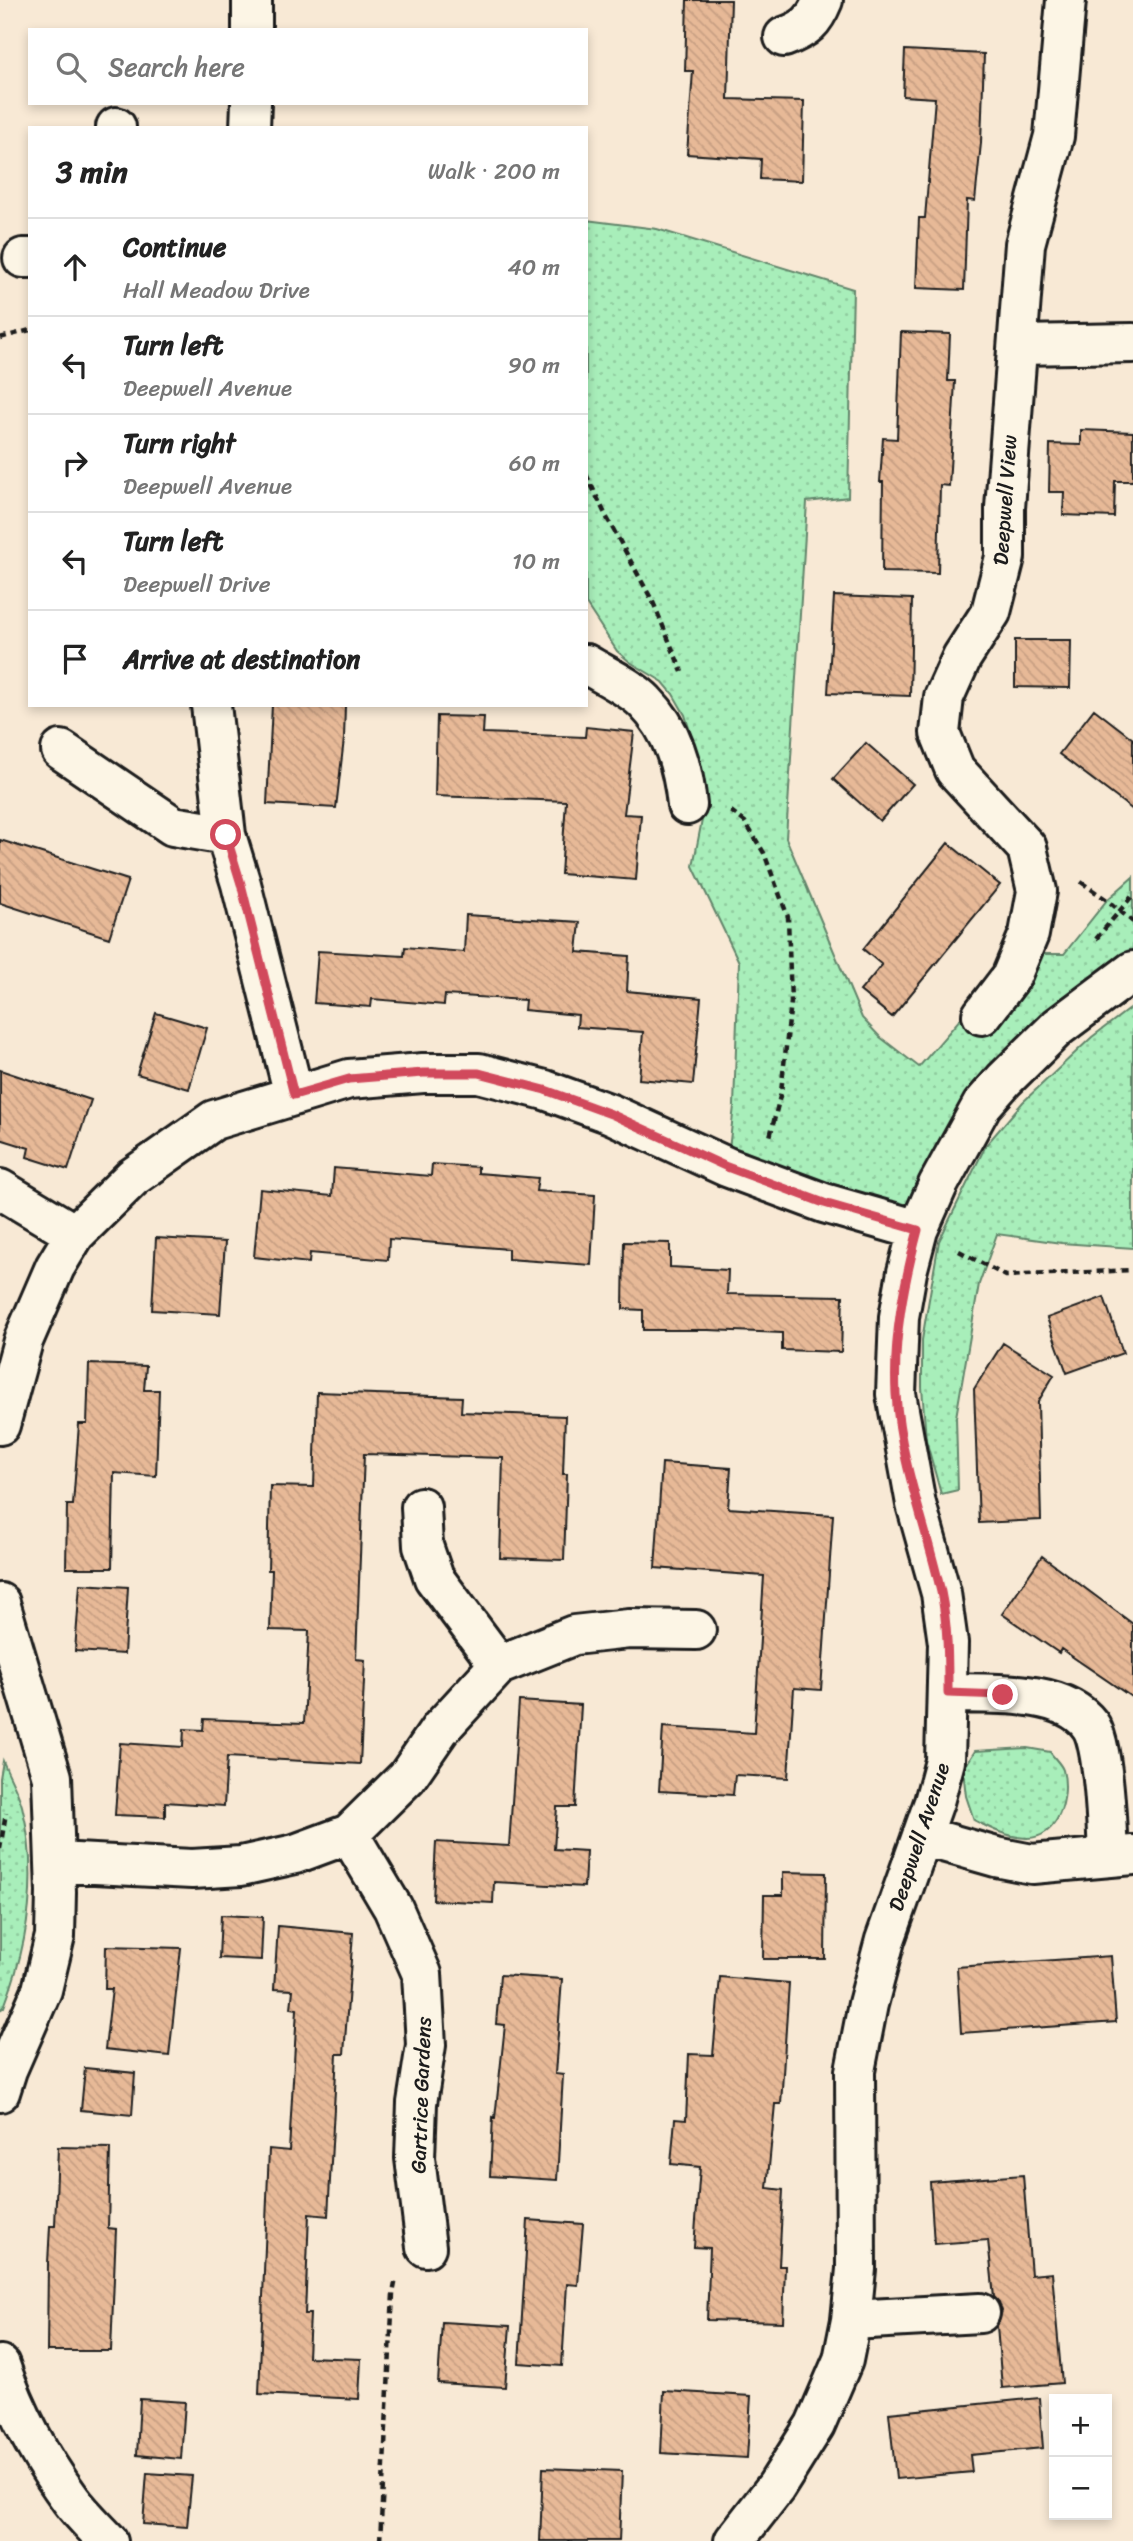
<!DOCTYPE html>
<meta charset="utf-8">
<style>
:root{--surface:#fff;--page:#f2f2f2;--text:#222;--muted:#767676;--line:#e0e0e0}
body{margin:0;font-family:Sriracha,sans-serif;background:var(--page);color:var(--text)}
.controls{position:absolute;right:21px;bottom:21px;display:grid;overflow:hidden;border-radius:0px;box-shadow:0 4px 10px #0003}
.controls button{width:63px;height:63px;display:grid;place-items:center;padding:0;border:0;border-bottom:2px solid var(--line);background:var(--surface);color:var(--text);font:35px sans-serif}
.stop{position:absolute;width:21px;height:21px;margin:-16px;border:5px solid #d1495b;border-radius:50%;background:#fff}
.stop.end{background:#d1495b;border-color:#fff;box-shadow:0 2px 7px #0008}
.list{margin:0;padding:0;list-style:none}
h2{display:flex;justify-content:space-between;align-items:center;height:91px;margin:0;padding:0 28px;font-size:30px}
h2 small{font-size:23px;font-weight:400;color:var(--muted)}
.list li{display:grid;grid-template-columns:46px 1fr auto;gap:21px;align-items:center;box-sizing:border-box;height:98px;padding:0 28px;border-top:2px solid var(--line)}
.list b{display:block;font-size:26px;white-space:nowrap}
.list p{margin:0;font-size:23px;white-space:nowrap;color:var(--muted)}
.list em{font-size:23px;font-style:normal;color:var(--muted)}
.icon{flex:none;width:38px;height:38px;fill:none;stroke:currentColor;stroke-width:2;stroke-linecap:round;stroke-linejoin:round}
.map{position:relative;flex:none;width:1133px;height:2541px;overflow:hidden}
.search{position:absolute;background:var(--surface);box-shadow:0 4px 10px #0003;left:28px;top:28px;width:560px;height:77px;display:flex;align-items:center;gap:18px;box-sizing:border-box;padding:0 24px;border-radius:0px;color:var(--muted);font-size:26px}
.panel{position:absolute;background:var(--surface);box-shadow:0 4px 10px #0003;left:28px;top:126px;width:560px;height:581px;border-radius:0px}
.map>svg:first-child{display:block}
.grass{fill:url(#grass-dots);stroke:#62856b;stroke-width:2}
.building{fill:url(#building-back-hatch);stroke:#1c1c1c;stroke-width:2}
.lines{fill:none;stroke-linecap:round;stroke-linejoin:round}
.minor-casing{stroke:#1c1c1c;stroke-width:44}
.path{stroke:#1c1c1c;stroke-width:4.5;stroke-dasharray:7 5;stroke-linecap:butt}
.minor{stroke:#fcf5e5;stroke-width:38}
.route{stroke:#d1495b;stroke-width:9}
.labels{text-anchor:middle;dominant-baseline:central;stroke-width:6;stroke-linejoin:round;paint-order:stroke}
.street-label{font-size:21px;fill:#1c1c1c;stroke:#fcf5e5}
</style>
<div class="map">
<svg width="1133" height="2541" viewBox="0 0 1133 2541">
<defs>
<pattern id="grass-dots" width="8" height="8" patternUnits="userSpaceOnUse" patternTransform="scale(1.75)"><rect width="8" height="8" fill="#a8eeba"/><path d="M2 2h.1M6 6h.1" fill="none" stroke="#90cc9f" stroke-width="1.8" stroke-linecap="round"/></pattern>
<pattern id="building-back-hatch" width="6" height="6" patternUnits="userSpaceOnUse" patternTransform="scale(1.75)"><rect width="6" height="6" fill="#e7b997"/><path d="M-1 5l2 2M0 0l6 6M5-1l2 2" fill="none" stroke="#c69e82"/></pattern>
</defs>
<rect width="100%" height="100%" fill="#f8e9d5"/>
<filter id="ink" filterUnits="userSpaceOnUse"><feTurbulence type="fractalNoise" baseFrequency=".0143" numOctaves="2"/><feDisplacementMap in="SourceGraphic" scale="14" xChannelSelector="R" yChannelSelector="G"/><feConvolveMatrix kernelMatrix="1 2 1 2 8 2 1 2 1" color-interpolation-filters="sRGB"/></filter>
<g filter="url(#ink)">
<path class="grass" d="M 586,220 L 657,229 L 853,289 L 848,497 L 807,502 L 786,838 L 862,1018 L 880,1037 L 919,1067 L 1016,954 L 1064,954 L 1107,900 L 1133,877 L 1133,971 L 1058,1027 L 927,1212 L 727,1167 L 734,1106 L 739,962 L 693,866 L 703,815 L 695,748 L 685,715 L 673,694 L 663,682 L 630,662 L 617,651 L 586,604 Z
M 1133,1006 L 1133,1248 L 1061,1243 L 997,1234 L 979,1284 L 956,1417 L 958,1490 L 941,1494 L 926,1440 L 922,1387 L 922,1340 L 939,1241 L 986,1145 L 1023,1102 L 1092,1037 Z
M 1027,1748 L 1050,1752 C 1054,1758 1061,1764 1063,1770 C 1070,1796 1059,1839 1026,1838 C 1007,1837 991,1829 974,1820 L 966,1796 L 963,1770 L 975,1751 Z
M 3,1761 C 9,1776 18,1791 22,1806 C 39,1874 29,1942 4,2007 L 0,2010 L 0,1778 Z"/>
<path class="building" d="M 687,0 L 731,0 L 728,99 L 804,101 L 802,181 L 760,179 L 761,159 L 687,154 L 693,71 L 685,71 Z
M 905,50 L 984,54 L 981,143 L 975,201 L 967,200 L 964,290 L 916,288 L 919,218 L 925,218 L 935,98 L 903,96 Z
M 901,332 L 950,334 L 948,381 L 955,381 L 949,486 L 940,485 L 938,573 L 882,572 L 883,482 L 880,482 L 883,438 L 897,439 Z
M 1081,430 L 1133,432 L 1133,481 L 1115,481 L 1114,517 L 1063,515 L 1064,492 L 1049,492 L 1050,444 L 1081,445 Z
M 834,596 L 912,599 L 910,696 L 828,693 Z
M 1015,640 L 1071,640 L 1070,688 L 1015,687 Z
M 272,705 L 345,705 L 344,739 L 336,808 L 267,804 Z
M 1094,709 L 1133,739 L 1133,810 L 1059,754 Z
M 437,716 L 484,717 L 483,733 L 585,737 L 586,727 L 634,732 L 624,814 L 641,815 L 636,880 L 561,874 L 566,801 L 435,796 Z
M 866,743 L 913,784 L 880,821 L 833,779 Z
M 0,840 L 128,880 L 109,938 L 0,903 Z
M 948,843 L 1000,885 L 892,1017 L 860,991 L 882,965 L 863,949 Z
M 466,915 L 580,922 L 577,952 L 629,956 L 627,991 L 701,998 L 693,1084 L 639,1079 L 643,1032 L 577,1027 L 578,1015 L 524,1010 L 525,1000 L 445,995 L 444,1005 L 372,999 L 371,1007 L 314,1003 L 318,951 L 404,956 L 405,947 L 464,952 Z
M 156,1013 L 207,1028 L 189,1089 L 137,1074 Z
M 0,1070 L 91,1100 L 68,1170 L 27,1157 L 29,1148 L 0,1139 Z
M 432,1164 L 478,1167 L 478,1173 L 538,1178 L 536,1191 L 595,1195 L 591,1265 L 508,1259 L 508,1249 L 389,1239 L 388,1260 L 310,1253 L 309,1263 L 254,1257 L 260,1189 L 332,1196 L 334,1168 L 431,1176 Z
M 156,1238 L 225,1242 L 220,1314 L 152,1310 Z
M 624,1242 L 670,1243 L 670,1267 L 728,1270 L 727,1294 L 843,1296 L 841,1352 L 782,1350 L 782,1333 L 708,1330 L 643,1330 L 643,1310 L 623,1309 Z
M 1104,1297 L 1123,1353 L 1067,1373 L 1047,1318 Z
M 1003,1343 L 1054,1375 L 1038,1402 L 1041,1520 L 979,1523 L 974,1389 Z
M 89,1364 L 146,1366 L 144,1390 L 159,1390 L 156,1476 L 114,1473 L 112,1568 L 66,1568 L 67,1505 L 73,1505 L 79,1424 L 87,1424 Z
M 317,1392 L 462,1397 L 461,1412 L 565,1416 L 563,1474 L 567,1474 L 564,1560 L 500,1558 L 503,1458 L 364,1454 L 356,1659 L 365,1660 L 360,1764 L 227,1757 L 224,1806 L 165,1802 L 165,1817 L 115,1815 L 120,1743 L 183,1747 L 184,1729 L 203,1730 L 204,1719 L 304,1723 L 309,1631 L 270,1630 L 272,1570 L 268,1570 L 270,1486 L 314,1487 Z
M 662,1463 L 731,1468 L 728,1508 L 833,1515 L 821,1690 L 794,1688 L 788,1778 L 735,1775 L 733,1795 L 659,1791 L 663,1727 L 754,1733 L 764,1576 L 655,1568 Z
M 1042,1556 L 1133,1624 L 1133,1698 L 1061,1649 L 1059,1653 L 1002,1614 Z
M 80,1584 L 128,1587 L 124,1654 L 75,1651 Z
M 519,1701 L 581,1705 L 575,1807 L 557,1807 L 554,1849 L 586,1851 L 584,1887 L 494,1882 L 493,1903 L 433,1900 L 436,1842 L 509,1846 Z
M 783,1872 L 826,1873 L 825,1959 L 763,1959 L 764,1895 L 783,1895 Z
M 221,1915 L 263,1917 L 261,1960 L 219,1958 Z
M 278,1926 L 353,1933 L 344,2054 L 337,2054 L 328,2216 L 309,2214 L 305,2314 L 310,2314 L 308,2357 L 361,2359 L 359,2399 L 259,2394 L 269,2149 L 289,2151 L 297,2009 L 291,2008 L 293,1990 L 274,1989 Z
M 106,1946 L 181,1948 L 169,2056 L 105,2049 L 112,1989 L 105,1989 Z
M 1111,1956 L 1116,2022 L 961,2033 L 957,1967 Z
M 500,1975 L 562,1979 L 555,2074 L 563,2075 L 557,2180 L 490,2176 L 493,2117 L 495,2118 L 505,2025 L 496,2024 Z
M 720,1977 L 789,1983 L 781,2104 L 775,2104 L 767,2188 L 783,2190 L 779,2266 L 785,2266 L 783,2322 L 707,2320 L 710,2248 L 694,2247 L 700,2167 L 671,2164 L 675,2119 L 686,2120 L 689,2054 L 713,2055 Z
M 85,2068 L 135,2073 L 132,2115 L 81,2110 Z
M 58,2147 L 110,2148 L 108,2228 L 116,2229 L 111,2351 L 47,2351 L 48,2263 L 50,2226 L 55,2226 Z
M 1023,2175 L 1031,2275 L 1052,2273 L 1062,2383 L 1002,2388 L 997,2326 L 1002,2311 L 999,2302 L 994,2297 L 988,2240 L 934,2244 L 930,2182 Z
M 528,2220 L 583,2224 L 578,2285 L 567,2284 L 562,2366 L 519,2363 Z
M 442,2322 L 510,2326 L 505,2387 L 438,2383 Z
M 664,2391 L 751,2396 L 747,2458 L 661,2453 Z
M 1039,2398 L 1043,2448 L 970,2455 L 972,2472 L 896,2479 L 889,2413 Z
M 140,2399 L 185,2402 L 181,2459 L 137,2455 Z
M 543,2468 L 622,2471 L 619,2541 L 540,2541 Z
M 147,2473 L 192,2476 L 187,2527 L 143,2524 Z"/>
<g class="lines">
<g class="minor-casing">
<path id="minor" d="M 252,0 L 252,30
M 784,37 C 806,29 814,22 823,0
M 116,127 L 116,128
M 250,128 L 251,103
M 23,258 L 30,258
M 1018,345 L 1133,343
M 586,664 C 604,675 632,688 645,702 C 673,730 683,767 687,805
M 211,705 L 226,835 L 241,884 L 294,1095
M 61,750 L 173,826 L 226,835
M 982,1015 L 1011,977 L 1029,934 L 1037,891 L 1027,848 L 955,770 L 940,733 L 944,697 L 962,657 L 991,612 L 1005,557 L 1005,508 L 1025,244 L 1054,136 L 1066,0
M 0,1189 L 75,1234
M 0,1425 L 23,1341 L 55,1267 L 75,1234 L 133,1177 L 214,1120 L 349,1079 L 423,1073 L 479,1073 L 545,1090 L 611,1114 L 727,1167 L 824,1203 L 918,1230
M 421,1507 L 423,1546 L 434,1578 L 499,1665
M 0,1603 L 52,1777 L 56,1892 L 55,1936 L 42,1990 L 7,2070 L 0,2092
M 948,1693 C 989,1694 1063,1688 1090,1725 C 1104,1743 1107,1831 1108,1857
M 349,1834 L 393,1908 L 422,1974 L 426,2045 L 417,2103 L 415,2158 L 426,2247
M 922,1836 L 996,1857 L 1032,1864 L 1133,1855
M 56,1862 L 192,1869 L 241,1866 L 295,1854 L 349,1834 L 407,1777 L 440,1729 L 499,1665 L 574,1635 L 629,1629 L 696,1630
M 851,2320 L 980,2313
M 0,2365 C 16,2413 41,2459 71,2500 C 82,2515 96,2528 108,2541
M 734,2541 L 776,2487 L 815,2425 L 843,2360 L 851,2320 L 856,2269 L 855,2071 L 868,2004 L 885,1940 L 934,1802 L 945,1761 L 948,1643 L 941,1593 L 916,1504 L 896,1394 L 899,1317 L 907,1272 L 918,1230 L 938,1185 L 982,1105 L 1004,1080 L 1058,1027 L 1133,971"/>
</g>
<path class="path" d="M 0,338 L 30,330
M 586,474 L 606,516 L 653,602 L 682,672
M 731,811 L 745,822 L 764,853 L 788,917 L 791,1002 L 781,1092 L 770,1137
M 1081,882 L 1107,900 L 1133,922
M 1096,939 L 1133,895
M 959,1251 L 1006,1276 L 1133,1270
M 0,1849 L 6,1813
M 380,2541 L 393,2294 L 396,2278"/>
<use href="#minor" class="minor"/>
</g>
</g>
<g class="lines" filter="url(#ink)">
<path class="route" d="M 226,835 L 241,884 L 294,1095 L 349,1079 L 423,1073 L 479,1073 L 545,1090 L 611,1114 L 727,1167 L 824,1203 L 918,1230 C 904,1283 893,1338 896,1394 C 900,1461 926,1526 941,1592 C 948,1625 948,1659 948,1693 L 1003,1695"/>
</g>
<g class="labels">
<g class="street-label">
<text transform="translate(1005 500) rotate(-86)">Deepwell View</text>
<text transform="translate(919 1837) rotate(-72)">Deepwell Avenue</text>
<text transform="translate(421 2095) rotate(-88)">Gartrice Gardens</text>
</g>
</g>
</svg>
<div class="controls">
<button>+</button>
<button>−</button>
</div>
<div class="stop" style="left:226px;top:835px"></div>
<div class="stop end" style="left:1003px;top:1695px"></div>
<div class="search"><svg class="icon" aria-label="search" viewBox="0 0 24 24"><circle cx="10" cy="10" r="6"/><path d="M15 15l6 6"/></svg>Search here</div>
<section class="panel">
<h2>3 min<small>Walk · 200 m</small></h2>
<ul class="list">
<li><svg class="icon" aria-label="ahead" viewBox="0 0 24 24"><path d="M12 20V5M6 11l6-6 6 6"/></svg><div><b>Continue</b><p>Hall Meadow Drive</p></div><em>40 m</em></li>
<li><svg class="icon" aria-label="left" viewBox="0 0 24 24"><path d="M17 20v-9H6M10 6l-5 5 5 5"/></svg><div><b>Turn left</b><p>Deepwell Avenue</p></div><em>90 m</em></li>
<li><svg class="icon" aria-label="right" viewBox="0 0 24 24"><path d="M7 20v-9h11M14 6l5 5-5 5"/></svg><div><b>Turn right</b><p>Deepwell Avenue</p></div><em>60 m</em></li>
<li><svg class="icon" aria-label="left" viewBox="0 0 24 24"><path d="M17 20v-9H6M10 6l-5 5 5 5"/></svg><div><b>Turn left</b><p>Deepwell Drive</p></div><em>10 m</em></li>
<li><svg class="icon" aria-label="arrive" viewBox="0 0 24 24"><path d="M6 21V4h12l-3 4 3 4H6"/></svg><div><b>Arrive at destination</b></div></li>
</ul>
</section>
</div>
